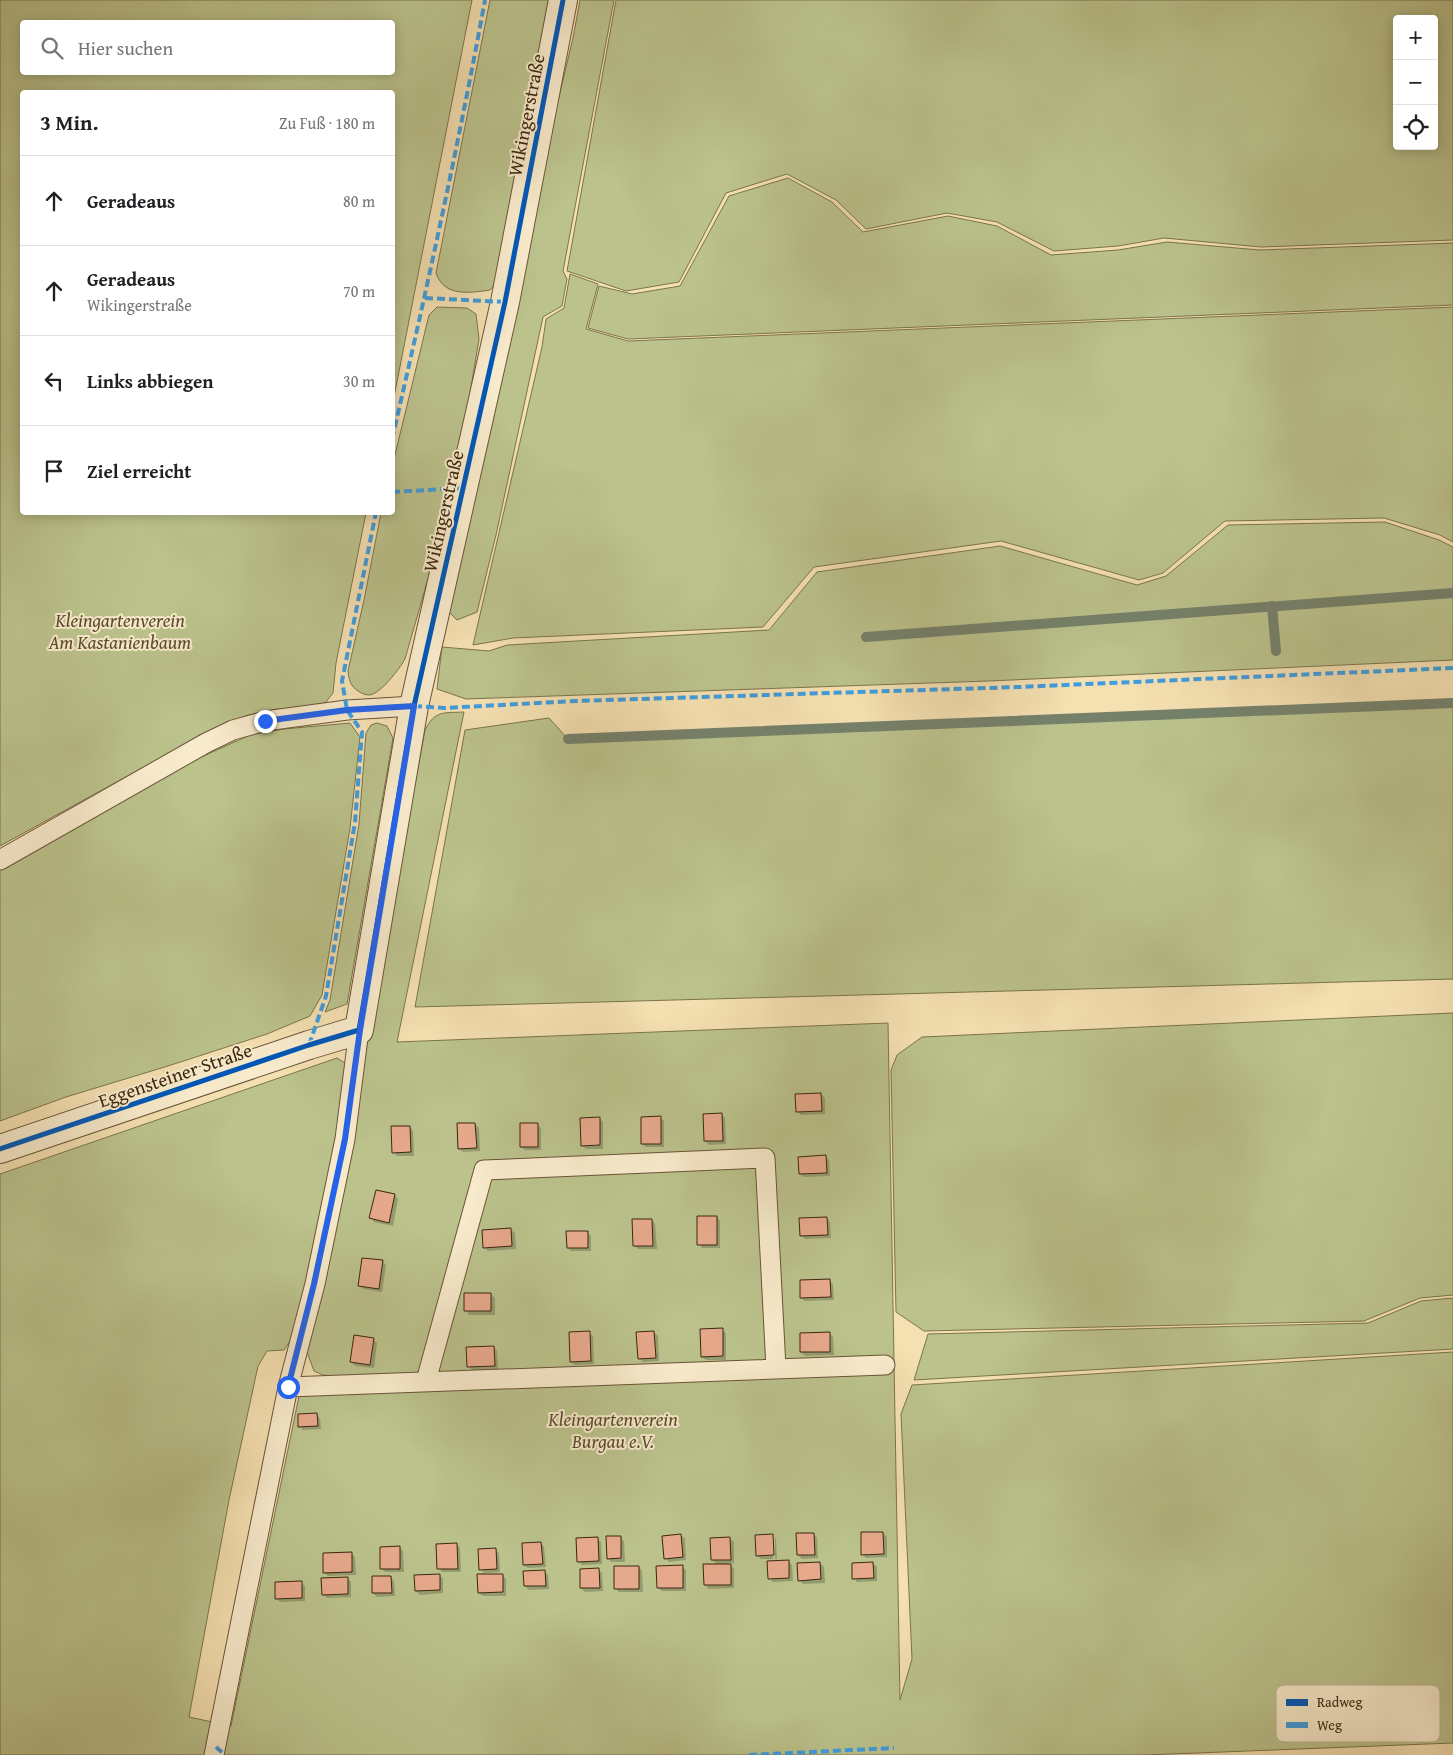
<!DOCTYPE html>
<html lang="de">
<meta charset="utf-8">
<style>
:root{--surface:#fff;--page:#f6f6f6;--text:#202124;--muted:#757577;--line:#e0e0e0}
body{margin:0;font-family:"Gentium Book Plus",serif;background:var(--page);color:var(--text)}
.controls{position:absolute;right:15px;top:15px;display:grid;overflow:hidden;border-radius:5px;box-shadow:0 2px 12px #0003}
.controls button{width:45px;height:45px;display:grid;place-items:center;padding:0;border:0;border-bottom:1px solid var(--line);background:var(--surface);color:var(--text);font:25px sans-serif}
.stop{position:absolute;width:15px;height:15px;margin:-11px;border:4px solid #2563eb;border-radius:50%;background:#fff}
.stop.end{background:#2563eb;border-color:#fff;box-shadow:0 1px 5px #0008}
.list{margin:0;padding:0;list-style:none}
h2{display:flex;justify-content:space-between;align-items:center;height:65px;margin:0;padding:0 20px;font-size:21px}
h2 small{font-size:16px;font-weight:400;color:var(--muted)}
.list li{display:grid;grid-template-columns:32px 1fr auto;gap:15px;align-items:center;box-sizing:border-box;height:90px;padding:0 20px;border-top:1px solid var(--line)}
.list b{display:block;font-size:19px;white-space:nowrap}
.list p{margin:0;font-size:16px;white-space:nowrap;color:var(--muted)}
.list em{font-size:16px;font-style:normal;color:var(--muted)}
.icon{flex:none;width:28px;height:28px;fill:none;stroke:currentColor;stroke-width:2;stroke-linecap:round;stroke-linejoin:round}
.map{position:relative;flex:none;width:1453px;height:1755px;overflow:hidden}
.search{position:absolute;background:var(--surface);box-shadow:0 2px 12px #0003;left:20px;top:20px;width:375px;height:55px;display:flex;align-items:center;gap:12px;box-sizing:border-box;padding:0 18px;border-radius:5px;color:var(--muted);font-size:19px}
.panel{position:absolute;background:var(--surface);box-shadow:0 2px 12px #0003;left:20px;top:90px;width:375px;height:425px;border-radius:5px}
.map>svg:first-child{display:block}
.green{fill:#bbc28c;stroke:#7b744d;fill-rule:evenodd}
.shadow{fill:#0003}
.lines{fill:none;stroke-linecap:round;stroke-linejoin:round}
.stream{stroke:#75816b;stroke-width:10}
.building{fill:#e7a98c;stroke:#3b260e}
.service-casing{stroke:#6a5437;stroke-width:21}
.minor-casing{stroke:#6a5437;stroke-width:30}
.service{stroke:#f8ebcc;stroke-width:19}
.minor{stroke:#f8ebcc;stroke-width:28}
.quiet{stroke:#3f9cde;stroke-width:4;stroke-dasharray:8 4;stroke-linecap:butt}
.cycleway-casing{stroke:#f8ebcc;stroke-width:8}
.cycleway{stroke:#0057b8;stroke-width:5}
.route{stroke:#2563eb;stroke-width:6}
.labels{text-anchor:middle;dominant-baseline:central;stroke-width:4;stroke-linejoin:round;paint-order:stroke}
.street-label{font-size:19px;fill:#3b260e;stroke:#f8ebcc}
.park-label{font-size:19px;font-style:italic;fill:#5b4d2e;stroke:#f8ebcc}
.key{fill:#f8ebcc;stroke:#bfb093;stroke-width:1}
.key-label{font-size:14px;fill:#3b260e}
</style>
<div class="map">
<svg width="1453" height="1755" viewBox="0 0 1453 1755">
<rect width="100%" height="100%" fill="#f5e0b1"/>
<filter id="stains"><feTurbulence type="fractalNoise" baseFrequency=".004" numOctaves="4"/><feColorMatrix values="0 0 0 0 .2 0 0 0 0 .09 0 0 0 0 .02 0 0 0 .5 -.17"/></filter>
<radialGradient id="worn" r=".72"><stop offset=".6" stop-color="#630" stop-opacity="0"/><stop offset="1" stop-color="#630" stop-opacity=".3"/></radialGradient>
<path class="green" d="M 0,0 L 472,0 L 393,402 L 392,92 L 22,92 L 22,512 L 366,513 L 336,663 L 333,693 L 325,703 L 309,707 L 277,709 L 245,716 L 175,750 L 0,846 ZM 22,22 L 392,22 L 392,72 L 22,72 Z
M 490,0 L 553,0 L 524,137 L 495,284 L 490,290 C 469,293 444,297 436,273 Z
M 580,0 L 614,0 L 563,271 L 567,279 L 562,306 L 543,317 L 496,535 L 477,612 L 457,620 L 448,611 L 536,193 L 573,38 Z
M 616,0 L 1453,0 L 1453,240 L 1261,247 L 1164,238 L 1118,246 L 1054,251 L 997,222 L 947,213 L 866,229 L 836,200 L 787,174 L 726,193 L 679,282 L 626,291 L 567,271 ZM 1397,19 L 1434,19 L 1434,146 L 1397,146 Z
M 788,178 L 832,202 L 863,232 L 948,216 L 997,226 L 1051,255 L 1118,250 L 1167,242 L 1260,250 L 1453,243 L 1453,305 L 628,339 L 588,328 L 599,286 L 632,294 L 680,286 L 729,196 Z
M 570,274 L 598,284 L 586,329 L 628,341 L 1453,307 L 1453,542 L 1440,535 L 1384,518 L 1225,521 L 1163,573 L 1139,580 L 1001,541 L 814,567 L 763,627 L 513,638 L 473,645 L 542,347 L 546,319 L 564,308 Z
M 437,307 L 467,308 L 476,314 L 479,339 L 455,484 L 405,659 C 400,668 380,695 369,695 C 365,695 361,693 358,691 C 350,686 349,679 348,671 L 364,600 L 381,513 L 392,512 L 393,463 L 429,315 Z
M 1385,522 L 1439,540 L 1453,547 L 1453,660 L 989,681 L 466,699 L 437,689 L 442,647 L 489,651 L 507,645 L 769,630 L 817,572 L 1000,546 L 1137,585 L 1166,576 L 1228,525 Z
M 1453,699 L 1453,979 L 415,1007 L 465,730 L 549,718 L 568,739 Z
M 464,712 L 397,1042 L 888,1023 L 900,1700 L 912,1659 L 901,1414 L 912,1385 L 1453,1352 L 1453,1743 L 1145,1755 L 0,1755 L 0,1174 L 337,1058 L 345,1063 L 349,1074 L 347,1084 L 295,1334 L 284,1350 L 267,1351 L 258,1366 L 229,1500 L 189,1717 L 231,1726 L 299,1396 L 334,1376 L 323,1375 L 314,1371 L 307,1352 L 347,1169 L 368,1036 L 425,730 C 435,710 444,713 464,712 Z
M 350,723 L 360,737 L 350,828 L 322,995 L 310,1016 L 267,1034 L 168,1066 L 66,1097 L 0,1121 L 0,869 L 177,768 L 250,735 L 284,729 Z
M 377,723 L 387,726 L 393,738 L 347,1004 L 325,1012 L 330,1000 L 359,824 L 366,733 L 371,725 Z
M 1453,1013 L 1453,1295 L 1420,1298 L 1364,1321 L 924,1331 L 896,1312 L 891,1070 L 897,1055 L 922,1037 Z
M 1453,1298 L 1453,1349 L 914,1380 L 928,1334 L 1368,1323 L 1421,1301 Z"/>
<path class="shadow" d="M 821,1094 L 825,1098 L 825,1114 L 801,1115 L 797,1111 Z
M 721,1114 L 725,1118 L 726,1144 L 709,1145 L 705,1141 Z
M 599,1118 L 603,1122 L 603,1149 L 586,1149 L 582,1145 Z
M 660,1118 L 664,1121 L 664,1147 L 646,1147 L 642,1144 Z
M 475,1124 L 479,1128 L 480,1151 L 463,1152 L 459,1148 Z
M 537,1124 L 541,1128 L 541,1150 L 525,1150 L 521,1147 Z
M 410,1127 L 413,1131 L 414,1156 L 397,1156 L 393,1152 Z
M 826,1157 L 829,1160 L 830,1176 L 804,1177 L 800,1174 Z
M 395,1195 L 398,1199 L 393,1226 L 374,1222 L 371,1218 Z
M 717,1217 L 720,1221 L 720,1248 L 702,1248 L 699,1244 Z
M 827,1218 L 830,1222 L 831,1238 L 805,1239 L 801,1235 Z
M 652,1220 L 655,1224 L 657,1249 L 638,1249 L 634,1245 Z
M 511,1230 L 515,1233 L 516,1249 L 488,1251 L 484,1247 Z
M 587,1232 L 591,1236 L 591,1251 L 571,1251 L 568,1248 Z
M 382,1261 L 386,1265 L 382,1292 L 363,1289 L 359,1285 Z
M 829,1280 L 833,1284 L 834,1300 L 805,1301 L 801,1298 Z
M 491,1294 L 495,1298 L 495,1315 L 469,1315 L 466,1311 Z
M 722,1330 L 726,1333 L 726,1360 L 706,1360 L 702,1357 Z
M 654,1332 L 658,1336 L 659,1361 L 643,1362 L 639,1358 Z
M 589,1333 L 593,1336 L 594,1364 L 575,1365 L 571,1362 Z
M 829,1333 L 833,1337 L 834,1355 L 805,1356 L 801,1352 Z
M 373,1339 L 377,1343 L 374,1368 L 355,1366 L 351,1362 Z
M 494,1347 L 497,1351 L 498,1369 L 472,1370 L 468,1366 Z
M 317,1415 L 320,1418 L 321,1429 L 303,1430 L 299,1426 Z
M 883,1533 L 887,1537 L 887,1557 L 866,1558 L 862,1554 Z
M 814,1534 L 817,1538 L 818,1558 L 802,1559 L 798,1555 Z
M 681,1535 L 685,1539 L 686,1560 L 669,1562 L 665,1558 Z
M 773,1535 L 776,1539 L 777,1559 L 775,1559 L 775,1537 L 772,1537 L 773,1559 L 761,1559 L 757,1555 Z
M 620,1537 L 624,1541 L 625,1562 L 611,1562 L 608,1558 Z
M 598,1539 L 601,1542 L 602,1564 L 582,1565 L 578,1561 Z
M 730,1539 L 734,1542 L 734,1563 L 728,1563 L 734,1569 L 734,1588 L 709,1589 L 705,1585 L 718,1565 L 712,1560 Z
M 541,1543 L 544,1547 L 546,1567 L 528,1568 L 524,1565 Z
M 457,1544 L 460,1548 L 461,1572 L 442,1572 L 439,1568 Z
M 400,1548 L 403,1551 L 404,1572 L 385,1572 L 382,1569 Z
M 495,1550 L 499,1553 L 500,1572 L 484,1573 L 481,1569 Z
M 351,1553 L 355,1557 L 356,1575 L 328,1576 L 324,1572 Z
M 788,1561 L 792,1565 L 793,1581 L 773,1582 L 769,1578 Z
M 820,1563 L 824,1567 L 825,1583 L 803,1584 L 799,1580 Z
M 873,1563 L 877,1567 L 877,1581 L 857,1582 L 854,1578 Z
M 682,1566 L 686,1570 L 686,1591 L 662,1591 L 658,1588 Z
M 639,1567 L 642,1571 L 643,1592 L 619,1592 L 616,1589 Z
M 598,1569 L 602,1573 L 603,1591 L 585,1592 L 581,1588 Z
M 544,1571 L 548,1575 L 549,1589 L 529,1590 L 525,1586 Z
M 439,1575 L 443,1579 L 443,1593 L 420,1595 L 416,1591 Z
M 502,1575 L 506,1579 L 506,1596 L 483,1596 L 479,1593 Z
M 391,1577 L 394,1581 L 395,1596 L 377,1597 L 373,1593 Z
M 347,1578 L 351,1582 L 351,1597 L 327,1598 L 323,1594 Z
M 301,1583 L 305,1586 L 305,1601 L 280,1602 L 276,1598 Z"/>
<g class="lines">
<path class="stream" d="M 1272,606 L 1276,651
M 866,637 L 1453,593
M 568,739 L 1453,703"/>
</g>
<path class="building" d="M 821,1093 L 822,1111 L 796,1112 L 795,1094 Z
M 722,1113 L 723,1141 L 704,1141 L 703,1114 Z
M 661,1116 L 661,1144 L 641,1144 L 641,1117 Z
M 600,1117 L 600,1145 L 581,1146 L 580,1118 Z
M 457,1123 L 475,1123 L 477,1148 L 458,1149 Z
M 520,1123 L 538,1123 L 538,1147 L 520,1147 Z
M 391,1126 L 410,1126 L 411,1152 L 392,1153 Z
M 826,1155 L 827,1173 L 799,1174 L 798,1157 Z
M 376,1190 L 395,1194 L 389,1223 L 369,1218 Z
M 697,1216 L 717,1216 L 717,1245 L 697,1245 Z
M 827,1217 L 828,1235 L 800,1236 L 799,1218 Z
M 632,1219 L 652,1219 L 653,1246 L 633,1246 Z
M 511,1228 L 512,1246 L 483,1248 L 482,1230 Z
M 566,1231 L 588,1231 L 588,1248 L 567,1248 Z
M 362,1258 L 383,1260 L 379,1289 L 358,1286 Z
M 830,1279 L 831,1297 L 800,1298 L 800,1280 Z
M 464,1293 L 491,1293 L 491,1311 L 464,1311 Z
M 723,1328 L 723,1356 L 701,1357 L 700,1329 Z
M 590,1331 L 591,1361 L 570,1362 L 569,1332 Z
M 654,1331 L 656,1358 L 638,1359 L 636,1332 Z
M 830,1332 L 830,1352 L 800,1352 L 800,1333 Z
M 354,1335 L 374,1338 L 370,1365 L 350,1362 Z
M 494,1346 L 495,1366 L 467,1367 L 466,1347 Z
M 317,1413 L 318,1426 L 298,1427 L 298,1414 Z
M 861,1532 L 883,1532 L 884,1554 L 861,1555 Z
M 796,1533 L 814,1533 L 815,1555 L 797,1555 Z
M 681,1534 L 683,1557 L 664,1559 L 662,1536 Z
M 773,1534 L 774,1555 L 756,1556 L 755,1535 Z
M 606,1536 L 621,1536 L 621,1558 L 607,1559 Z
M 598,1537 L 599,1561 L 577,1562 L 576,1538 Z
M 730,1537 L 731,1560 L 711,1560 L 710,1538 Z
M 541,1542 L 543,1564 L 523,1565 L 522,1543 Z
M 457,1543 L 458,1569 L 437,1569 L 436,1544 Z
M 400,1546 L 400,1569 L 380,1569 L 380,1547 Z
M 496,1548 L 497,1569 L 479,1570 L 478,1549 Z
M 352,1552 L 352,1572 L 323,1573 L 323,1553 Z
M 789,1560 L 789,1578 L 768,1579 L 767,1561 Z
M 820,1562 L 821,1579 L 798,1581 L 797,1563 Z
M 873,1562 L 874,1578 L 852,1579 L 852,1563 Z
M 703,1564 L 731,1564 L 731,1585 L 704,1585 Z
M 683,1565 L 683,1588 L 657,1588 L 656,1566 Z
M 614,1566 L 639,1566 L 639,1589 L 614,1589 Z
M 599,1568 L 600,1588 L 580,1588 L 580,1569 Z
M 545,1570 L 546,1586 L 524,1586 L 523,1571 Z
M 440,1574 L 440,1590 L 415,1591 L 414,1575 Z
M 477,1574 L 503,1574 L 503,1592 L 478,1593 Z
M 372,1576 L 391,1576 L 392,1593 L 372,1593 Z
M 348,1577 L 348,1594 L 322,1595 L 321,1578 Z
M 302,1581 L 302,1598 L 275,1599 L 275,1582 Z"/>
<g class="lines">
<g class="service-casing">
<path id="service" d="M 0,860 L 206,743 L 233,730 L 265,721 L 347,710 L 414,706
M 426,1381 L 484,1170 L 765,1158 L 776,1368
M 288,1387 L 885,1365
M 214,1755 L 288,1387 L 315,1284 L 345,1139 L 359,1030"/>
</g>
<g class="minor-casing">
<path id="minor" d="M 0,1149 L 309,1045 L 359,1030 L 414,706 L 505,302 L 563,0"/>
</g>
<use href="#service" class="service"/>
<use href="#minor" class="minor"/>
<path class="quiet" d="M 425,298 L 505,302
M 392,439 C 426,293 458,147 485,0
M 392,492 L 463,488
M 414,706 L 444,708 L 576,701 L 1019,687 L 1453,668
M 309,1045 L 326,996 L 355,822 L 362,732 L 347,710 L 342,681 L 376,512
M 216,1747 L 225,1755
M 749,1755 L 894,1748"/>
<g class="cycleway-casing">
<path id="cycleway" d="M 0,1149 L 309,1045 L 359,1030 L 414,706 L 505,302 L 563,0"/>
</g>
<use href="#cycleway" class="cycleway"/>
</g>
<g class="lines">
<path class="route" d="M 265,721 L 347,710 L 414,706 L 360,1030 L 345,1139 L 314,1284 L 288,1387"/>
</g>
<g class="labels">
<g class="street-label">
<text transform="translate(526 115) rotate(-79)">Wikingerstraße</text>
<text transform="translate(443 511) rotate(-77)">Wikingerstraße</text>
<text transform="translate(175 1075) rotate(-19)">Eggensteiner Straße</text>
</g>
<g class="park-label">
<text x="120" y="620">Kleingartenverein<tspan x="120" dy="22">Am Kastanienbaum</tspan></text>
<text x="613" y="1419">Kleingartenverein<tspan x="613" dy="22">Burgau e.V.</tspan></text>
</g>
</g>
<rect x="1276" y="1685" width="164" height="57" rx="8" class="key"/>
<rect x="1286" y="1699" width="22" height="7" fill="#0057b8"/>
<rect x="1286" y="1722" width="22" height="6" fill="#3f9cde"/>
<g class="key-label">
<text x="1317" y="1707">Radweg</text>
<text x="1317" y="1730">Weg</text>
</g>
<rect width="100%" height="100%" filter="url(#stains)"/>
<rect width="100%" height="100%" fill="url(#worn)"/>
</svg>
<div class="controls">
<button>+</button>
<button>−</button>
<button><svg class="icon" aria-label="locate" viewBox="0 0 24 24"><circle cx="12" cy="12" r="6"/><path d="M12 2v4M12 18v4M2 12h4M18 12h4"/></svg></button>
</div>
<div class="stop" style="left:288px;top:1387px"></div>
<div class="stop end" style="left:265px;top:721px"></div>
<div class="search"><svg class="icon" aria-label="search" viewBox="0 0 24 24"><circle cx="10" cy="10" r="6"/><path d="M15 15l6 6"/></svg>Hier suchen</div>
<section class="panel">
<h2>3 Min.<small>Zu Fuß · 180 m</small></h2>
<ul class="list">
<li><svg class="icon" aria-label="ahead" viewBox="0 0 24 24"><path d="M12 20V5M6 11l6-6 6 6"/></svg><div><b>Geradeaus</b></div><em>80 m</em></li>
<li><svg class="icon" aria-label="ahead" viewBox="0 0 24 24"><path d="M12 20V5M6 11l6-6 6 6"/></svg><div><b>Geradeaus</b><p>Wikingerstraße</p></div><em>70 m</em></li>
<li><svg class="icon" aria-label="left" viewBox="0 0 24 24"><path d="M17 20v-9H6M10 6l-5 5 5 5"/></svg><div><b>Links abbiegen</b></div><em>30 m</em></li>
<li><svg class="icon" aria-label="arrive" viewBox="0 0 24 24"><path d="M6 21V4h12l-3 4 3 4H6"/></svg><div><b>Ziel erreicht</b></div></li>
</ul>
</section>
</div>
